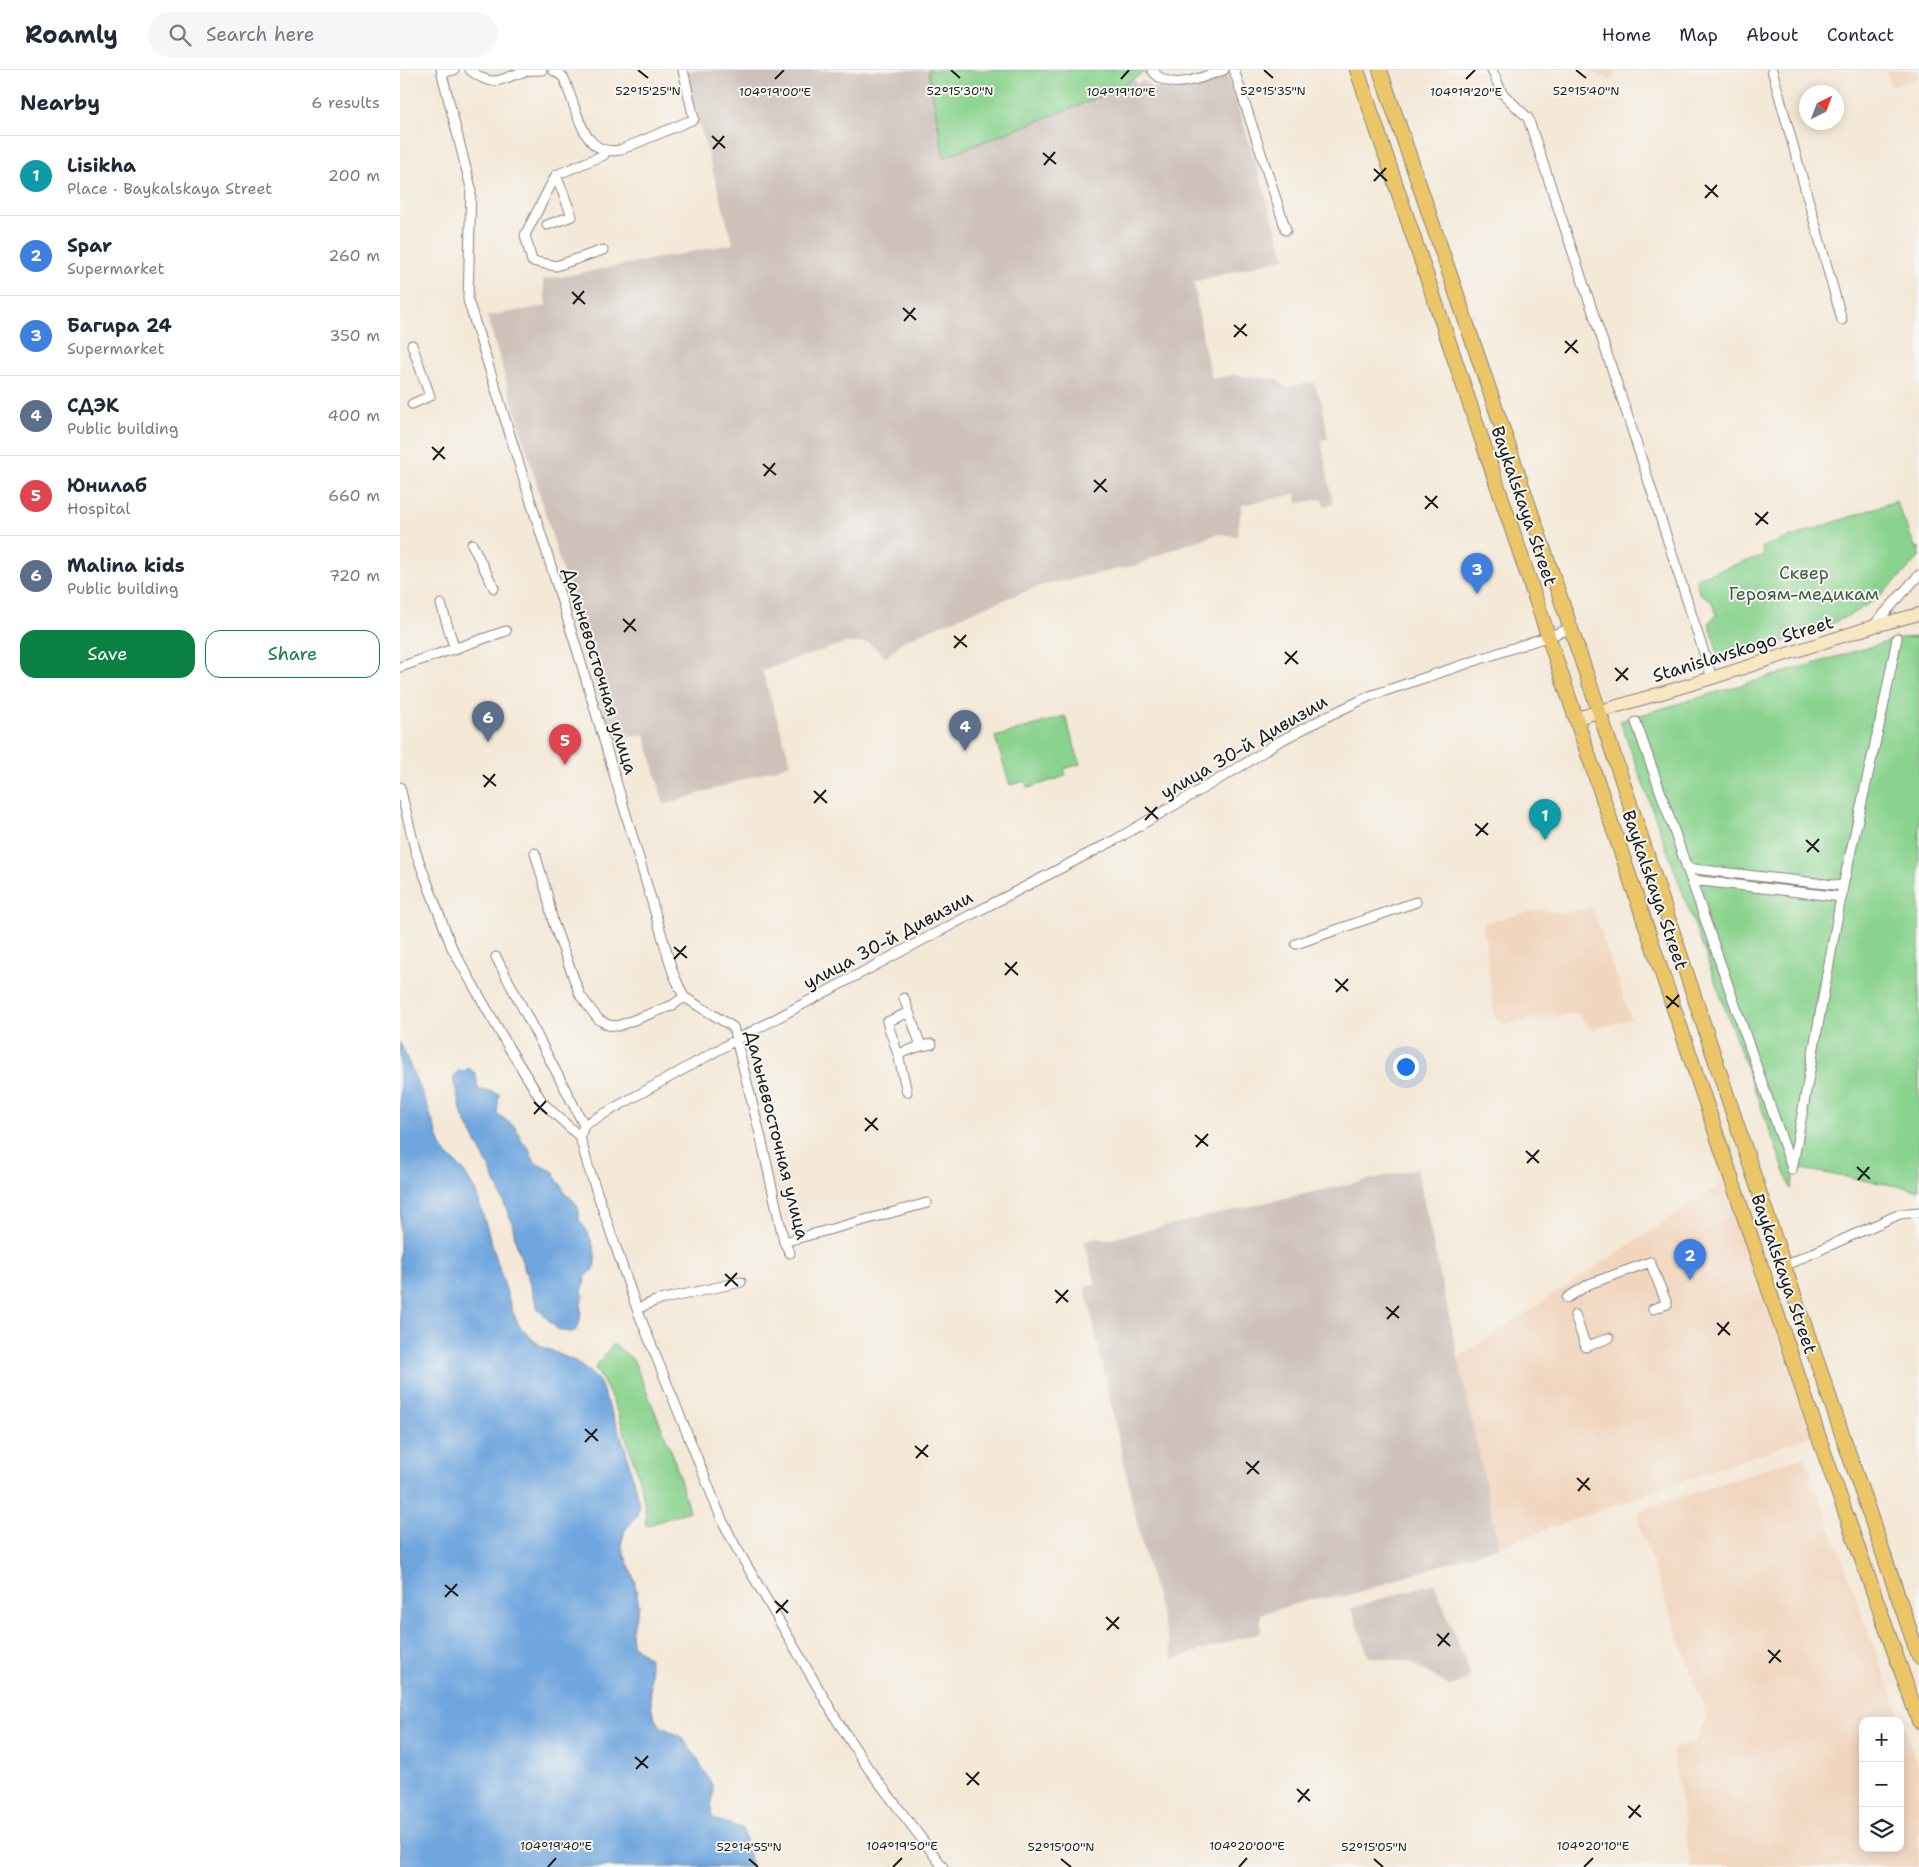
<!DOCTYPE html>
<meta charset="utf-8">
<style>
:root{--surface:#fff;--page:#f6f6f7;--text:#1f2937;--muted:#747a83;--line:#e0e1e3;--accent:#0b8043}
body{margin:0;font-family:"Shantell Sans",sans-serif;background:var(--page);color:var(--text)}
.controls{position:absolute;right:15px;bottom:15px;display:grid;overflow:hidden;border-radius:10px;box-shadow:0 2px 12px #0003}
.controls button{width:45px;height:45px;display:grid;place-items:center;padding:0;border:0;border-bottom:1px solid var(--line);background:var(--surface);color:var(--text);font:25px sans-serif}
.compass{position:absolute;left:1399px;top:15px;width:45px;height:45px;border-radius:50%;background:var(--surface);box-shadow:0 2px 12px #0003;rotate:42deg}
.you{position:absolute;left:1005px;top:996px;width:18px;height:18px;margin:-12px;border:4px solid #fff;border-radius:50%;background:#1a73e8;box-shadow:0 0 0 8px #1a73e833}
.badge{display:grid;place-items:center;width:32px;height:32px;border-radius:50%;background:var(--accent);color:#fff;font-size:16px;font-weight:700}
.pin{position:absolute;translate:-50% -41px;filter:drop-shadow(0 1px 2px #0008)}
.pin::after{content:'';position:absolute;top:26px;width:18px;height:15px;background:inherit;clip-path:polygon(0 0,100% 0,50% 100%)}
.list{margin:0;padding:0;list-style:none}
h2{display:flex;justify-content:space-between;align-items:center;height:65px;margin:0;padding:0 20px;font-size:21px}
h2 small{font-size:16px;font-weight:400;color:var(--muted)}
.list li{display:grid;grid-template-columns:32px 1fr auto;gap:15px;align-items:center;box-sizing:border-box;height:80px;padding:0 20px;border-top:1px solid var(--line)}
.list b{display:block;font-size:19px;white-space:nowrap}
.list p{margin:0;font-size:16px;white-space:nowrap;color:var(--muted)}
.list em{font-size:16px;font-style:normal;color:var(--muted)}
.actions{display:flex;gap:10px;padding:15px 20px}
.actions a{flex:1;padding:11px 0;border:1px solid var(--accent);border-radius:15px;text-align:center;font-size:18px;color:var(--accent)}
.actions .main{background:var(--accent);color:#fff}
.icon{flex:none;width:28px;height:28px;fill:none;stroke:currentColor;stroke-width:2;stroke-linecap:round;stroke-linejoin:round}
.map{position:relative;flex:none;width:1519px;height:1797px;overflow:hidden}
header{display:flex;align-items:center;gap:30px;box-sizing:border-box;height:70px;padding:0 25px;background:var(--surface);border-bottom:1px solid var(--line)}
header strong{font-size:24px}
nav{display:flex;gap:28px;margin-inline-start:auto;font-size:18px}
.search{width:350px;height:45px;background:var(--page);display:flex;align-items:center;gap:12px;box-sizing:border-box;padding:0 18px;border-radius:28px;color:var(--muted);font-size:19px}
main{display:flex}
aside{flex:1;background:var(--surface)}
.map>svg:first-child{display:block}
.built{fill:#f1d5bd;fill-rule:evenodd}
.industrial{fill:#cec1ba}
.green{fill:#8ad38e;stroke:#537855}
.water{fill:#70a6de;stroke:#46617d}
.lines{fill:none;stroke-linecap:round;stroke-linejoin:round}
.street-casing{stroke:#88827a;stroke-width:11}
.secondary-casing{stroke:#88827a;stroke-width:14}
.primary-casing{stroke:#88827a;stroke-width:16}
.street{stroke:#fff;stroke-width:9}
.secondary{stroke:#f7e8c3;stroke-width:12}
.primary{stroke:#ebc669;stroke-width:14}
.ticks{fill:none;stroke:#1c1c1c;stroke-width:2}
.labels{text-anchor:middle;dominant-baseline:central;stroke-width:4;stroke-linejoin:round;paint-order:stroke}
.street-label{font-size:18px;fill:#1c1c1c;stroke:#f6f6f2}
.park-label{font-size:18px;fill:#425c44;stroke:#f6f6f2}
.ticks-label{font-size:12px;text-anchor:middle;fill:#1c1c1c;stroke:#f6f6f2;stroke-width:4;stroke-linejoin:round;paint-order:stroke}
</style>
<header>
<strong>Roamly</strong>
<div class="search"><svg class="icon" aria-label="search" viewBox="0 0 24 24"><circle cx="10" cy="10" r="6"/><path d="M15 15l6 6"/></svg>Search here</div>
<nav><a>Home</a><a>Map</a><a>About</a><a>Contact</a></nav>
</header>
<main>
<aside>
<h2>Nearby<small>6 results</small></h2>
<ul class="list">
<li><span class="badge" style="background:#0f9aa8">1</span><div><b>Lisikha</b><p>Place · Baykalskaya Street</p></div><em>200 m</em></li>
<li><span class="badge" style="background:#3f7fe0">2</span><div><b>Spar</b><p>Supermarket</p></div><em>260 m</em></li>
<li><span class="badge" style="background:#3f7fe0">3</span><div><b>Багира 24</b><p>Supermarket</p></div><em>350 m</em></li>
<li><span class="badge" style="background:#5c6f8a">4</span><div><b>СДЭК</b><p>Public building</p></div><em>400 m</em></li>
<li><span class="badge" style="background:#e0444e">5</span><div><b>Юнилаб</b><p>Hospital</p></div><em>660 m</em></li>
<li><span class="badge" style="background:#5c6f8a">6</span><div><b>Malina kids</b><p>Public building</p></div><em>720 m</em></li>
</ul>
<div class="actions"><a class="main">Save</a><a>Share</a></div>
</aside>
<div class="map">
<svg width="1519" height="1797" viewBox="0 0 1519 1797">
<rect width="100%" height="100%" fill="#f6f6f2"/>
<filter id="ink" filterUnits="userSpaceOnUse"><feTurbulence type="fractalNoise" baseFrequency=".02" numOctaves="2"/><feDisplacementMap in="SourceGraphic" scale="10" xChannelSelector="R" yChannelSelector="G"/><feConvolveMatrix kernelMatrix="1 2 1 2 8 2 1 2 1" color-interpolation-filters="sRGB"/></filter>
<filter id="wash" filterUnits="userSpaceOnUse"><feTurbulence type="fractalNoise" baseFrequency=".0096" numOctaves="4" result="noise"/><feDisplacementMap in="SourceGraphic" scale="20" xChannelSelector="R" yChannelSelector="G"/><feGaussianBlur stdDeviation="1.12" result="paint"/><feColorMatrix in="noise" values="0 0 0 0 0 0 0 0 0 0 0 0 0 0 0 0 0 1.4 0 .05"/><feComposite in="paint" operator="in"/></filter>
<g filter="url(#wash)">
<rect width="100%" height="100%" fill="#f4e8d7"/>
<path class="built" d="M 1186,0 L 1216,0 L 1212,11 Z
M 1486,0 L 1519,0 L 1519,8 L 1491,17 Z
M 1192,837 L 1231,949 L 1191,960 L 1177,943 L 1104,954 L 1094,946 L 1083,853 L 1141,839 L 1163,844 Z
M 1323,1113 L 1413,1365 L 1099,1476 L 1058,1288 Z
M 1404,1386 L 1519,1698 L 1519,1797 L 1291,1797 L 1272,1678 L 1294,1672 L 1307,1648 L 1238,1452 L 1241,1440 ZM 1463,1651 L 1500,1651 L 1500,1778 L 1463,1778 Z"/>
<path class="industrial" d="M 286,0 L 528,0 L 545,87 L 713,22 L 734,8 L 736,14 L 743,11 L 752,18 L 788,16 L 828,5 L 885,188 L 794,212 L 804,276 L 812,309 L 832,305 L 877,309 L 886,318 L 913,312 L 922,332 L 928,369 L 921,370 L 933,434 L 924,436 L 922,429 L 897,433 L 896,424 L 842,435 L 837,466 L 817,464 L 771,480 L 737,495 L 640,516 L 582,538 L 503,571 L 486,588 L 469,573 L 445,573 L 362,600 L 391,694 L 264,735 L 245,665 L 212,668 L 87,246 L 146,236 L 143,210 L 333,174 L 294,34 Z
M 1017,1099 L 1099,1476 L 947,1526 L 912,1529 L 861,1544 L 861,1562 L 773,1589 L 741,1471 L 685,1216 L 696,1215 L 684,1171 L 697,1168 L 706,1170 L 868,1132 Z
M 1034,1513 L 1071,1606 L 1068,1607 L 1068,1609 L 1054,1615 L 1049,1616 L 1010,1592 L 969,1587 L 951,1538 Z"/>
<path class="green" d="M 528,0 L 744,0 L 744,2 L 713,22 L 544,87 Z
M 1496,431 L 1516,479 L 1519,477 L 1519,488 C 1503,503 1487,522 1468,534 C 1427,561 1379,573 1333,588 L 1324,588 L 1318,584 L 1309,552 L 1317,545 L 1311,530 L 1299,523 L 1296,508 L 1364,485 L 1362,477 Z
M 1519,567 L 1519,1120 L 1396,1098 L 1391,1119 L 1220,651 L 1500,568 Z
M 665,646 L 680,694 L 664,699 L 666,706 L 628,718 L 625,711 L 610,715 L 595,667 Z
M 213,1274 L 233,1289 L 273,1385 L 289,1441 L 246,1456 C 246,1429 238,1405 230,1380 C 221,1351 212,1324 195,1298 Z"/>
<path class="water" d="M 0,972 L 27,1035 L 41,1076 L 47,1084 L 63,1100 L 76,1122 L 113,1243 L 119,1255 L 133,1270 L 143,1277 L 175,1291 L 195,1307 L 200,1313 L 225,1377 L 239,1434 L 237,1446 L 225,1460 L 221,1475 L 234,1509 L 239,1536 L 231,1563 L 232,1574 L 249,1588 C 253,1606 247,1633 255,1649 C 261,1660 275,1661 283,1669 C 292,1679 303,1699 310,1711 C 318,1725 307,1736 313,1748 L 319,1751 L 342,1758 L 352,1797 L 0,1797 Z
M 69,998 L 76,1004 L 78,1020 L 90,1021 L 99,1024 L 97,1043 L 116,1058 L 122,1072 L 129,1078 C 133,1096 139,1094 154,1102 C 155,1112 163,1113 164,1123 C 175,1130 181,1137 179,1150 C 189,1161 206,1195 186,1206 L 182,1222 L 184,1226 C 177,1237 185,1248 175,1261 L 170,1262 L 157,1259 L 138,1239 L 116,1173 L 112,1152 L 89,1097 L 63,1047 L 53,1009 L 56,1003 L 60,1000 L 64,1001 Z"/>
</g>
<g filter="url(#ink)">
<g class="lines">
<g class="street-casing">
<path id="street" d="M 41,0 L 71,118 L 68,230 L 179,586 L 273,903 L 284,927 L 333,957 L 361,1068 L 384,1172 L 390,1183
M 70,0 C 95,20 101,8 126,1 C 131,0 137,0 142,0
M 153,0 C 156,2 161,5 163,7 C 166,11 167,17 169,22 C 179,47 185,87 220,80 L 294,49 L 283,0
M 752,0 C 770,24 801,7 824,0
M 834,0 L 886,160
M 1092,0 L 1102,23 L 1128,48 L 1227,344 L 1312,608
M 1372,0 L 1442,250
M 42,3 L 54,0
M 156,105 L 125,165 L 132,191 L 156,196 L 203,180
M 147,155 L 172,146 L 156,105 L 204,85
M 12,334 L 30,326 L 12,275
M 72,474 L 94,518
M 41,534 L 55,580
M 1472,557 L 1519,505
M 0,597 L 106,561
M 1236,652 L 1392,1098
M 0,717 L 16,783 L 52,878 L 109,978 L 143,1033 L 180,1067 L 188,1096 L 237,1239 L 322,1450 L 336,1477 L 438,1652 L 468,1698 L 543,1797
M 135,783 L 147,824 L 153,852 L 180,925 L 198,949 L 208,955 L 218,956 L 273,935 L 284,927
M 1286,798 L 1443,816
M 1292,810 L 1442,827
M 896,874 L 1016,832
M 96,887 L 184,1055
M 504,928 L 521,976 L 532,974
M 509,942 L 487,952 L 498,984 L 521,976
M 498,984 L 507,1022
M 180,1067 L 184,1055 L 336,970 L 532,865 L 715,770 L 848,692 L 878,672 L 930,645 L 970,626 L 1170,559
M 1392,1100 L 1443,816 L 1484,634 L 1497,568
M 384,1172 L 527,1133
M 1384,1196 L 1500,1144 L 1519,1142
M 1167,1228 L 1189,1214 L 1250,1192 L 1267,1234 L 1253,1239
M 237,1239 L 255,1231 L 341,1212
M 1175,1245 L 1186,1277 L 1209,1268"/>
</g>
<g class="secondary-casing">
<path id="secondary" d="M 1177,648 L 1312,608 L 1471,557 L 1519,544"/>
</g>
<g class="primary-casing">
<path id="primary" d="M 957,0 L 1419,1368 L 1519,1651
M 980,0 L 1199,641 L 1384,1196 L 1519,1587"/>
</g>
<use href="#street" class="street"/>
<use href="#secondary" class="secondary"/>
<use href="#primary" class="primary"/>
</g>
</g>
<path class="ticks" d="M 238,0 L 248,8M 551,0 L 560,8M 864,0 L 873,8M 1176,0 L 1186,8M 375,9 L 384,0M 721,9 L 729,0M 1066,9 L 1075,0M 312,66 L 325,78M 313,79 L 324,66M 643,83 L 656,94M 644,95 L 655,82M 974,99 L 987,111M 974,111 L 986,98M 1305,115 L 1318,127M 1305,128 L 1317,115M 172,222 L 185,234M 173,234 L 184,221M 503,238 L 516,250M 504,251 L 515,238M 834,255 L 847,266M 834,267 L 846,254M 1165,271 L 1178,283M 1165,283 L 1177,270M 32,377 L 45,389M 33,390 L 44,377M 363,394 L 376,405M 364,406 L 375,393M 694,410 L 707,422M 694,422 L 706,409M 1025,426 L 1038,438M 1025,439 L 1037,426M 1355,443 L 1368,454M 1356,455 L 1368,442M 223,549 L 236,561M 224,562 L 235,549M 554,566 L 567,577M 554,578 L 566,565M 885,582 L 898,594M 885,594 L 897,581M 1215,598 L 1228,610M 1216,611 L 1228,598M 83,705 L 96,716M 84,717 L 95,704M 414,721 L 427,733M 414,733 L 426,720M 745,737 L 758,749M 745,750 L 757,737M 1075,754 L 1088,765M 1076,766 L 1088,753M 1406,770 L 1419,782M 1407,782 L 1419,769M 274,877 L 287,888M 274,889 L 286,876M 605,893 L 618,905M 605,905 L 617,892M 935,909 L 948,921M 936,922 L 948,909M 1266,926 L 1279,937M 1267,938 L 1279,925M 134,1032 L 147,1044M 134,1044 L 146,1031M 465,1048 L 478,1060M 465,1061 L 477,1048M 795,1065 L 808,1076M 796,1077 L 808,1064M 1126,1081 L 1139,1093M 1127,1093 L 1139,1080M 1457,1097 L 1470,1109M 1458,1110 L 1469,1097M 325,1204 L 338,1216M 325,1216 L 337,1203M 655,1220 L 668,1232M 656,1233 L 668,1220M 986,1237 L 999,1248M 987,1249 L 999,1236M 1317,1253 L 1330,1265M 1318,1265 L 1329,1252M 185,1359 L 198,1371M 185,1372 L 197,1359M 515,1376 L 528,1387M 516,1388 L 528,1375M 846,1392 L 859,1404M 847,1404 L 859,1391M 1177,1408 L 1190,1420M 1178,1421 L 1189,1408M 45,1515 L 58,1526M 45,1527 L 57,1514M 375,1531 L 388,1543M 376,1543 L 388,1530M 706,1547 L 719,1559M 707,1560 L 719,1547M 1037,1564 L 1050,1576M 1038,1576 L 1049,1563M 1368,1580 L 1381,1592M 1369,1593 L 1380,1580M 235,1687 L 248,1698M 236,1699 L 248,1686M 566,1703 L 579,1715M 567,1715 L 579,1702M 897,1719 L 910,1731M 898,1732 L 909,1719M 1228,1736 L 1241,1747M 1229,1748 L 1240,1735M 349,1789 L 358,1797M 661,1789 L 671,1797M 974,1789 L 983,1797M 148,1797 L 156,1788M 493,1797 L 502,1788M 839,1797 L 847,1788M 1184,1797 L 1193,1788"/>
<g class="labels">
<g class="street-label">
<text transform="translate(1124 436) rotate(71)">Baykalskaya Street</text>
<text transform="translate(1343 579) rotate(-17)">Stanislavskogo Street</text>
<text transform="translate(200 601) rotate(73)">Дальневосточная улица</text>
<text transform="translate(844 677) rotate(-30)">улица 30-й Дивизии</text>
<text transform="translate(1255 820) rotate(71)">Baykalskaya Street</text>
<text transform="translate(488 870) rotate(-28)">улица 30-й Дивизии</text>
<text transform="translate(377 1065) rotate(76)">Дальневосточная улица</text>
<text transform="translate(1384 1204) rotate(71)">Baykalskaya Street</text>
</g>
<g class="park-label">
<text x="1404" y="503">Сквер<tspan x="1404" dy="21">Героям-медикам</tspan></text>
</g>
</g>
<g class="ticks-label">
<text x="248" y="25">52°15'25"N</text>
<text x="560" y="25">52°15'30"N</text>
<text x="873" y="25">52°15'35"N</text>
<text x="1186" y="25">52°15'40"N</text>
<text x="375" y="26">104°19'00"E</text>
<text x="721" y="26">104°19'10"E</text>
<text x="1066" y="26">104°19'20"E</text>
<text x="156" y="1780">104°19'40"E</text>
<text x="502" y="1780">104°19'50"E</text>
<text x="847" y="1780">104°20'00"E</text>
<text x="1193" y="1780">104°20'10"E</text>
<text x="349" y="1781">52°14'55"N</text>
<text x="661" y="1781">52°15'00"N</text>
<text x="974" y="1781">52°15'05"N</text>
</g>
</svg>
<div class="controls">
<button>+</button>
<button>−</button>
<button><svg class="icon" aria-label="layers" viewBox="0 0 24 24"><path d="M12 4l9 5-9 5-9-5zM3 14l9 5 9-5"/></svg></button>
</div>
<svg class="compass" viewBox="-18 -18 36 36"><path d="M0-13l5 13h-10z" fill="#e53935"/><path d="M0 13l5-13h-10z" fill="#747a83"/></svg>
<div class="you"></div>
<div class="pin badge" style="left:1145px;top:770px;background:#0f9aa8">1</div>
<div class="pin badge" style="left:1290px;top:1210px;background:#3f7fe0">2</div>
<div class="pin badge" style="left:1077px;top:524px;background:#3f7fe0">3</div>
<div class="pin badge" style="left:565px;top:681px;background:#5c6f8a">4</div>
<div class="pin badge" style="left:165px;top:695px;background:#e0444e">5</div>
<div class="pin badge" style="left:88px;top:672px;background:#5c6f8a">6</div>
</div>
</main>
